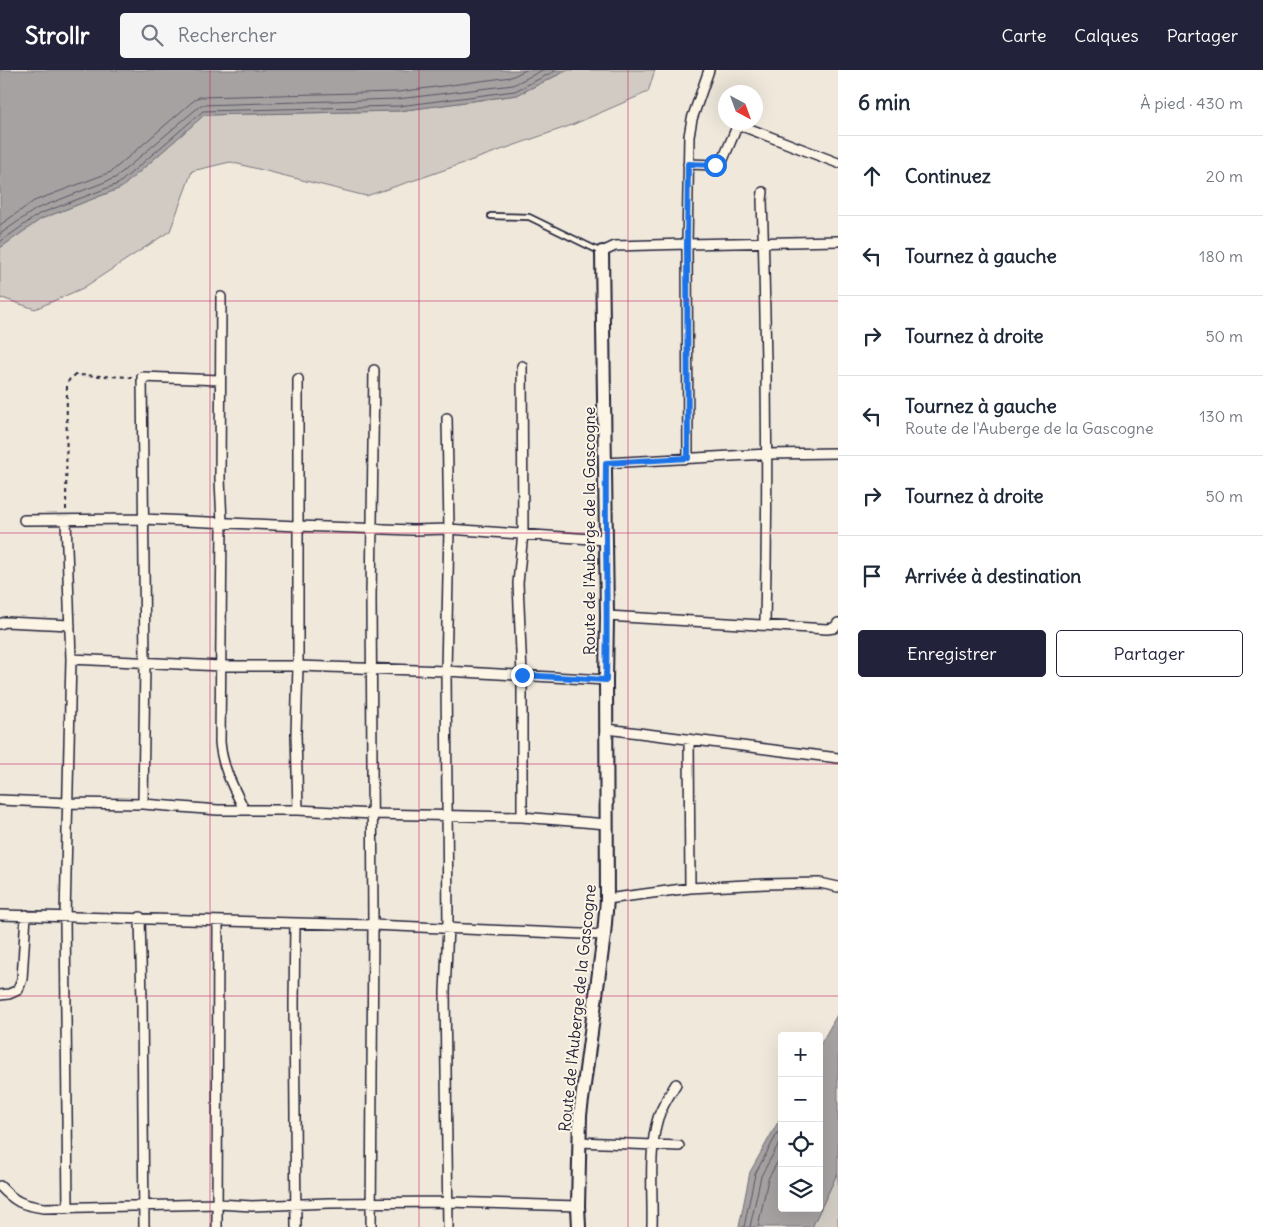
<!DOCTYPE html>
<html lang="fr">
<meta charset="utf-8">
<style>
:root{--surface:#fff;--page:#f6f6f7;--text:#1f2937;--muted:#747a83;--line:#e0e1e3;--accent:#22223b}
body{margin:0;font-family:Delius,sans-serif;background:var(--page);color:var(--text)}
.controls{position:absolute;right:15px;bottom:15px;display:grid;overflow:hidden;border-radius:5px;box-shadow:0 5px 20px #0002}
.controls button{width:45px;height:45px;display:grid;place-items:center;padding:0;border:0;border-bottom:1px solid var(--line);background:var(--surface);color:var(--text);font:25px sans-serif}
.compass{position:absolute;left:718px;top:15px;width:45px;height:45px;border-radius:50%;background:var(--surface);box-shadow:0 5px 20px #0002;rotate:139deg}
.stop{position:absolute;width:15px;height:15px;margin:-11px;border:4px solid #1a73e8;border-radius:50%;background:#fff}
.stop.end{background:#1a73e8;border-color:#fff;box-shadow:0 1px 5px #0008}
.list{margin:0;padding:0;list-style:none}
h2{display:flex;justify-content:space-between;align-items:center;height:65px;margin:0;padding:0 20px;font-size:21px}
h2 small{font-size:16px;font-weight:400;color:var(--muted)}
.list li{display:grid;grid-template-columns:32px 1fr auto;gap:15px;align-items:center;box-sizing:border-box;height:80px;padding:0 20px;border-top:1px solid var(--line)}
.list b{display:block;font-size:19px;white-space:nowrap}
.list p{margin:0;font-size:16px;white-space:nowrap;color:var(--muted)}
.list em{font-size:16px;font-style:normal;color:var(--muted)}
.actions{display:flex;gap:10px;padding:15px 20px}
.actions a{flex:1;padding:11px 0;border:1px solid var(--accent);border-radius:5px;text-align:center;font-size:18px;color:var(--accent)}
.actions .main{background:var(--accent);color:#fff}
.icon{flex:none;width:28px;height:28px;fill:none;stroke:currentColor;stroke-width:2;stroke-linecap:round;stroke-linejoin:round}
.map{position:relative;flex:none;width:838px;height:1157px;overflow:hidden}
header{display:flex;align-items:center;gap:30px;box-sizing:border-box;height:70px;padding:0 25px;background:var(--accent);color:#fff}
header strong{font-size:24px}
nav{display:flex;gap:28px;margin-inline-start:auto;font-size:18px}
.search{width:350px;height:45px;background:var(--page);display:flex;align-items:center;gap:12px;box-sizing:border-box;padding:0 18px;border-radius:5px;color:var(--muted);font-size:19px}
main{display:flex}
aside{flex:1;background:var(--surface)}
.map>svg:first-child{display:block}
.green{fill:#d1cbc3;stroke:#7a767f}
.water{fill:#a6a2a2;stroke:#716f79}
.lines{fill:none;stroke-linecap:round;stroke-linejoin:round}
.shore{stroke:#575564;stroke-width:1}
.lane-casing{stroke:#22223b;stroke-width:8}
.street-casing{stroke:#22223b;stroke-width:12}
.secondary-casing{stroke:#22223b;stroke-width:16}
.path{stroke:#22223b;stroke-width:2;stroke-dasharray:4 4;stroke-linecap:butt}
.lane{stroke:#fcf5e5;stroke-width:4.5}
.street{stroke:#fcf5e5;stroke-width:9}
.secondary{stroke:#fcf5e5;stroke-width:12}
.route{stroke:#1a73e8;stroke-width:6}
.grid{fill:none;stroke:#c2185b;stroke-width:1;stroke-opacity:0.55}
.labels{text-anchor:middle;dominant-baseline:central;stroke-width:4;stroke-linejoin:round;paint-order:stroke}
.street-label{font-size:16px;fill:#22223b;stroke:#fcf5e5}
</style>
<header>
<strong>Strollr</strong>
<div class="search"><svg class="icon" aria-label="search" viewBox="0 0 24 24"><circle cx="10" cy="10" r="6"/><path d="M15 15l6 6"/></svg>Rechercher</div>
<nav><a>Carte</a><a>Calques</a><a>Partager</a></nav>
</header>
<main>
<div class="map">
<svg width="838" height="1157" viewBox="0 0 838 1157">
<rect width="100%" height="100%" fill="#efe8db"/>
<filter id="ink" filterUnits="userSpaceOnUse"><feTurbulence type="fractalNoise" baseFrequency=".02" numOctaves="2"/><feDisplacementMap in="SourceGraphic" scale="10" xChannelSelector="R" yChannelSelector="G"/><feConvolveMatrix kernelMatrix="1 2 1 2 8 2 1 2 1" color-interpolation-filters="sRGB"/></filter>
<g filter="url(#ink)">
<path class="green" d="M 568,0 L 655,0 L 648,22 L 572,55 L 424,107 L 366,126 L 230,92 L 192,101 L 170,161 L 83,218 L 35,239 L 2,228 L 0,230 L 0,178 L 41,149 L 121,118 L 204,45 L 399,41 L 517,25 Z
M 838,1102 L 838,1157 L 812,1157 Z"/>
<path class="water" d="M 0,0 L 568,0 L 517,25 L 399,41 L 204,45 L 121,118 L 41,149 L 0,178 Z
M 838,943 L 838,1102 L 812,1157 L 739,1157 L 750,1102 L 782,1045 L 782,1138 L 819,1138 L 819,977 Z"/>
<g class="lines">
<path class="shore" d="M 0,155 L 34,131 L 111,102 L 192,32 L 199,27 L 398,22 L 511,7 L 526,0
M 0,164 L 36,139 L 115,108 L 201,35 L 398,29 L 513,15 L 543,0
M 0,172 L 39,144 L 118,114 L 203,41 L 399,36 L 515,21 L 557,0
M 744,1157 L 755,1104 L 782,1055
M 750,1157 L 761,1106 L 782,1068
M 758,1157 L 768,1109 L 782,1084"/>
<g class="lane-casing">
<path id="lane" d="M 491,146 L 529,147 L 601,182"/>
</g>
<g class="street-casing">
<path id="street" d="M 688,94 L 715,95 L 722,92 L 736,59 L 742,56 L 838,93
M 763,122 L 762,130 C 767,272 768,413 765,554
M 602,182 L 615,176 L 687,174 L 689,66 L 692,49 L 709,0
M 221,227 L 220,409 L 222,453 L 220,672 C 222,697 233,717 244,739
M 522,296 L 523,463 L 518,513 L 522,605 L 522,747
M 447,348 L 449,459 L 446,601 L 448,857 L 445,922 L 448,1157
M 688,387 L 687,174 L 838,171
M 606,393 L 767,384 L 838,383
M 24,450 L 143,449 L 297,456 L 413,460 L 449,459 L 605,470
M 66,450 L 71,589 L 65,847 L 68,1138
M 607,546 L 827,559 L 834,558 L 838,553
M 0,554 L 5,552 L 70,555
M 71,589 L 221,596 L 298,596 L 446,601 L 606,610
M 607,659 L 838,688
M 689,670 L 690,818
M 0,730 L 68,733 L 143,734 L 218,740 L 298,740 L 372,744 L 522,747 L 607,754
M 143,734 L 145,592 L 142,307 L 220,310
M 298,740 L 296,664 L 298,596 L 298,309
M 607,829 L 690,818 L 765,814 L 820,813 L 838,817
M 0,845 L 373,855 L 604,865
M 140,847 L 142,932 L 144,1157
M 295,853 L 294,933 L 296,1157
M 0,925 L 9,924 L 18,920 L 22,909 L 26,845
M 579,1072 L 679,1076
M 0,1116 C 15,1132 22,1135 44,1138 L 218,1134 L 252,1136 L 329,1133 L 448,1132 L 578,1136
M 217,1157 L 218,851
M 371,1157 L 373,855 L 371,528 L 374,300
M 652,1157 C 653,1123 648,1081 658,1048 C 662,1036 669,1025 676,1014"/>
</g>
<g class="secondary-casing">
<path id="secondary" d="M 579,1157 L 578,1136 L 580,1045 L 604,865 L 607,829 L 606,610 L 607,546 L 602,182"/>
</g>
<path class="path" d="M 66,440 L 67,315 L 69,310 L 75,305 L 132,307"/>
<use href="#lane" class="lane"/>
<use href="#street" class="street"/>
<use href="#secondary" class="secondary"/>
</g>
</g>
<g class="lines" filter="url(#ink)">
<path class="route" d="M 522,605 L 606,610 C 608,538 605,465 606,393 L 688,388 L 687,174 L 688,94 L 715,95"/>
</g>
<path class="grid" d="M 210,0 L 210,1157M 419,0 L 419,1157M 628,0 L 628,1157M 0,231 L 838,231M 0,463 L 838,463M 0,694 L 838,694M 0,926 L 838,926"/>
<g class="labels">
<g class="street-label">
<text transform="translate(589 461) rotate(-90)">Route de l'Auberge de la Gascogne</text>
<text transform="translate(577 938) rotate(-84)">Route de l'Auberge de la Gascogne</text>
</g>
</g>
</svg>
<div class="controls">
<button>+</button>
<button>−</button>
<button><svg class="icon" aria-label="locate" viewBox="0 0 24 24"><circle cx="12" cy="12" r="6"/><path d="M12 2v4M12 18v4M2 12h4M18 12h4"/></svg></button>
<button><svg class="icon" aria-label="layers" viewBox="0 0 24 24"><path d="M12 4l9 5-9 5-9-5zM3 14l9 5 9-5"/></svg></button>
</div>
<svg class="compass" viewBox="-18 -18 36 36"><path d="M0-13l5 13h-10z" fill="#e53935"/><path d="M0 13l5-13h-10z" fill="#747a83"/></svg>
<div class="stop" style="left:715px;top:95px"></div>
<div class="stop end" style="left:522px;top:605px"></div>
</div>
<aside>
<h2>6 min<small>À pied · 430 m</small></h2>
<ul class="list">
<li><svg class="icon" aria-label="ahead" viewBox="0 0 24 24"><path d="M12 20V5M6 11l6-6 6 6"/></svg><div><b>Continuez</b></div><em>20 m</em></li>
<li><svg class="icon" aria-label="left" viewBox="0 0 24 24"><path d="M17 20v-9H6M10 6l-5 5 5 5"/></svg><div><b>Tournez à gauche</b></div><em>180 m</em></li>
<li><svg class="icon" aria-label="right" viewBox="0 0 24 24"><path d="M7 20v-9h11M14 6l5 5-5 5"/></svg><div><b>Tournez à droite</b></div><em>50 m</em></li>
<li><svg class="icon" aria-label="left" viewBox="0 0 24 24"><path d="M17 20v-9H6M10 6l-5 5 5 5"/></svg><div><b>Tournez à gauche</b><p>Route de l'Auberge de la Gascogne</p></div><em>130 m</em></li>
<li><svg class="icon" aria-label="right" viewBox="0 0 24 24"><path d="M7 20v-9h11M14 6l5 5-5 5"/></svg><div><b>Tournez à droite</b></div><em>50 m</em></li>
<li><svg class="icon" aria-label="arrive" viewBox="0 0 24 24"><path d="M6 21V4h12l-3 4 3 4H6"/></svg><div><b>Arrivée à destination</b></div></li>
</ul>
<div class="actions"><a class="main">Enregistrer</a><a>Partager</a></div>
</aside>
</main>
